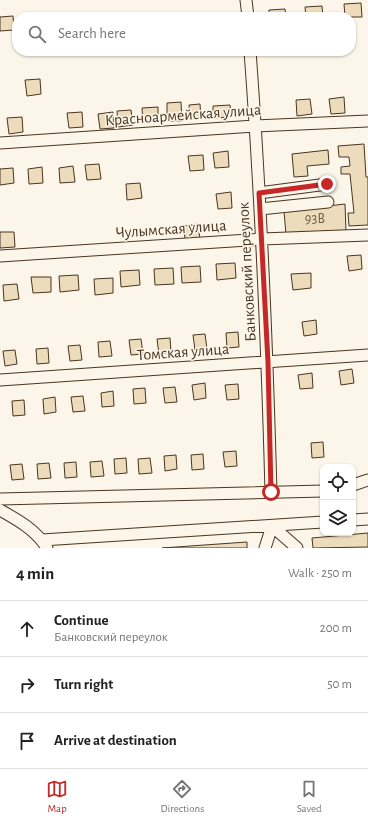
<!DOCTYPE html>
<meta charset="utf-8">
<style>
:root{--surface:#fff;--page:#f2f2f2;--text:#222;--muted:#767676;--line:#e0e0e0;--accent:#c62828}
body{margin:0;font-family:"Alegreya Sans",sans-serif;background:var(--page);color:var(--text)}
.controls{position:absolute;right:12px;bottom:12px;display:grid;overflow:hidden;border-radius:8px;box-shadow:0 1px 3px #0004}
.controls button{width:36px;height:36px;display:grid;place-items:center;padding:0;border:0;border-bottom:1px solid var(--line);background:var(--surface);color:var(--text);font:20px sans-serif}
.stop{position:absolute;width:12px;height:12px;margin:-9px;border:3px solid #c62828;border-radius:50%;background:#fff}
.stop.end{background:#c62828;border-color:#fff;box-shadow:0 1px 4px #0008}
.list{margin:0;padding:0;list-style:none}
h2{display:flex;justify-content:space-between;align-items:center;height:52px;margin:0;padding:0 16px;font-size:17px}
h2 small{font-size:13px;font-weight:400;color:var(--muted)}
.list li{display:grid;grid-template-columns:26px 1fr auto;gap:12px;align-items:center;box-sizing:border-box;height:56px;padding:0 16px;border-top:1px solid var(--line)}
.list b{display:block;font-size:15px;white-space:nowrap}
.list p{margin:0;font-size:13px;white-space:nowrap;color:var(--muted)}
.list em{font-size:13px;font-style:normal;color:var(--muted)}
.icon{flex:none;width:22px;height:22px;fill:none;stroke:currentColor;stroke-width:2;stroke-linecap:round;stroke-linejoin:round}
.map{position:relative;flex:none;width:368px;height:548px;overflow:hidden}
.search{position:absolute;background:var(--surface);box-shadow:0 1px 3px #0004;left:12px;right:12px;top:12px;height:44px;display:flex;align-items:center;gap:10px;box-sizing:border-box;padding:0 14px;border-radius:16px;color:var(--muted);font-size:15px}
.sheet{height:220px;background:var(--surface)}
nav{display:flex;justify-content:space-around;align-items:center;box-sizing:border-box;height:56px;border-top:1px solid var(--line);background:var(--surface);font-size:11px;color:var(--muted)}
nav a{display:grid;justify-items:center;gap:2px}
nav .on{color:var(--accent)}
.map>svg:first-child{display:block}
.building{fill:#ecdcbc;stroke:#4a3520}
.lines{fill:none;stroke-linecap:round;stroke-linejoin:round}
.minor-casing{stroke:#4a3520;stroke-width:13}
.minor{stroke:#fbf6e9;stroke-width:11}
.route{stroke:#c62828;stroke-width:5}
.labels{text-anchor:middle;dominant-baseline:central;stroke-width:3;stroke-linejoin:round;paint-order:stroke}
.number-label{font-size:14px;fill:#725f47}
.street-label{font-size:16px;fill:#4a3520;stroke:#fbf6e9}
</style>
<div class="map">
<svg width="368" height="548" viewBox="0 0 368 548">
<rect width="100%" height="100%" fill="#fbf6e9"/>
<path class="building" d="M 361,3 L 362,17 L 345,17 L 344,4 Z
M 322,6 L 323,17 L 306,17 L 305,7 Z
M 285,9 L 286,17 L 269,17 L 269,10 Z
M 13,16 L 14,30 L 0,31 L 0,17 Z
M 40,79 L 41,94 L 27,96 L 25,80 Z
M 344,97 L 345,113 L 331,114 L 329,99 Z
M 310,99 L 312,114 L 297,116 L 296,100 Z
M 181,102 L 182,121 L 167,121 L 167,103 Z
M 200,104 L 201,118 L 190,119 L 189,105 Z
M 230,105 L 231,117 L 213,118 L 213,106 Z
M 158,107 L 158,121 L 143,122 L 142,108 Z
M 131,110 L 133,125 L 118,127 L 117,111 Z
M 82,112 L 83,127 L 69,128 L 67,113 Z
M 113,112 L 114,128 L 100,129 L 98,114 Z
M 22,117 L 23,132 L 9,134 L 7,118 Z
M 364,144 L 366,177 L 368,177 L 368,225 L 349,226 L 348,213 L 354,213 L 350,174 L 341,174 L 341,167 L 350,166 L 349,157 L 339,157 L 338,146 Z
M 328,150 L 329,164 L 307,166 L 308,176 L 294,177 L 292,154 Z
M 228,151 L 229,167 L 215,168 L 213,153 Z
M 203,155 L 204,170 L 190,171 L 188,156 Z
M 99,164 L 101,179 L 87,180 L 85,165 Z
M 73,166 L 75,182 L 60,183 L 59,168 Z
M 42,167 L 43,183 L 29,184 L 28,169 Z
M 13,168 L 14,183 L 0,185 L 0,169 Z
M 140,183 L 142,198 L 127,200 L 126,184 Z
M 231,192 L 232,208 L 218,209 L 216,194 Z
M 345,204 L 346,231 L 286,235 L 284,211 Z
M 198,224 L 200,239 L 185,241 L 184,226 Z
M 0,232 L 14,232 L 15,247 L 0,248 Z
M 361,255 L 362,269 L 349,271 L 347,256 Z
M 235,263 L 236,278 L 217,280 L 216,264 Z
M 200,266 L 201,282 L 182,283 L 181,267 Z
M 173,268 L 174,284 L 155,285 L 154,269 Z
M 139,270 L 140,285 L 121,287 L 120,271 Z
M 311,273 L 311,288 L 293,290 L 291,274 Z
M 78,275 L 79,290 L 60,292 L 59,276 Z
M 31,277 L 51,277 L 51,292 L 33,293 Z
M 113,278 L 113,293 L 95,295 L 94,279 Z
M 17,284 L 19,299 L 4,301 L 3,285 Z
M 316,320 L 317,334 L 304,336 L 302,322 Z
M 238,332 L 239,347 L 227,348 L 226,333 Z
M 205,334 L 207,349 L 195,350 L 193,335 Z
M 170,338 L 171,352 L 159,354 L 157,339 Z
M 141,339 L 143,354 L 131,355 L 129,340 Z
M 110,341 L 112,356 L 99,357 L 98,342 Z
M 80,345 L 82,360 L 70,361 L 68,346 Z
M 48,348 L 49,363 L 37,364 L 36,349 Z
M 15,350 L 17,364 L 5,366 L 3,351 Z
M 352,369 L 354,383 L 341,385 L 339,371 Z
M 312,373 L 313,388 L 300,389 L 298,375 Z
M 205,383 L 206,398 L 194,400 L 192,385 Z
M 238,384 L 239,399 L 227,400 L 225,385 Z
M 175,387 L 177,402 L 165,403 L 163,388 Z
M 145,388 L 146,403 L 134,404 L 133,389 Z
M 113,391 L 114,406 L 102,407 L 101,393 Z
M 83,396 L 85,411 L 73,412 L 71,397 Z
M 55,397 L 56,412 L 44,414 L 43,399 Z
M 24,400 L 25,415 L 13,416 L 12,401 Z
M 323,442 L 324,457 L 312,458 L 311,443 Z
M 236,451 L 237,466 L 225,467 L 223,452 Z
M 203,454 L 204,469 L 192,470 L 191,455 Z
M 176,455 L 177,469 L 165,471 L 164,456 Z
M 126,458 L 127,473 L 115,474 L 114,459 Z
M 150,458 L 152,473 L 139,474 L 138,459 Z
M 102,461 L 104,476 L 91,477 L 90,462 Z
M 76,462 L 77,477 L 65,478 L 64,463 Z
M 49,463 L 51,478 L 38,479 L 37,464 Z
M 22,464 L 24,479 L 12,480 L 10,465 Z
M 368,533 L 368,547 L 313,548 L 312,538 Z
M 247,542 L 247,548 L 162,548 Z"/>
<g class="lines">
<g class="minor-casing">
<path id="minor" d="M 246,0 L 248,17
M 250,51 C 261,198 267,345 271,492
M 0,143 L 255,126 L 368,121
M 259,193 L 327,184
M 260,209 L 328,202
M 0,256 L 262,239 L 368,235
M 0,380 L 368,355
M 353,485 L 368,480
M 0,499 L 323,491
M 0,510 C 18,520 36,530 47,548
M 353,520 L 368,519
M 42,540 L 323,522
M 265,548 L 272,526 L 297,548"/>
</g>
<use href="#minor" class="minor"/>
</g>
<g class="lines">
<path class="route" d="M 271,492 L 268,362 L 259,193 L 327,184"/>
</g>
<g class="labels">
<g class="number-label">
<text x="315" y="219">93В</text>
</g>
<g class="street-label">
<text transform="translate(183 115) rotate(-4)">Красноармейская улица</text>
<text transform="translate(171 229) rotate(-4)">Чулымская улица</text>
<text transform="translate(247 272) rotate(-93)">Банковский переулок</text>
<text transform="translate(183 352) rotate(-4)">Томская улица</text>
</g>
</g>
</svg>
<div class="controls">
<button><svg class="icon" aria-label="locate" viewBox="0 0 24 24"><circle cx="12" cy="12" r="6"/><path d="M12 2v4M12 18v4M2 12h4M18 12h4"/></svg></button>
<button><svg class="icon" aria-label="layers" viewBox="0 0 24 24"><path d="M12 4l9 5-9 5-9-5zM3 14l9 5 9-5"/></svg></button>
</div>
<div class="stop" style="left:271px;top:492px"></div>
<div class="stop end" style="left:327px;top:184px"></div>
<div class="search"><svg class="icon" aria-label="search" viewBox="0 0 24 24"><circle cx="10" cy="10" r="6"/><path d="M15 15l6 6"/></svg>Search here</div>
</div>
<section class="sheet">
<h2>4 min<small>Walk · 250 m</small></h2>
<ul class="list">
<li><svg class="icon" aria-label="ahead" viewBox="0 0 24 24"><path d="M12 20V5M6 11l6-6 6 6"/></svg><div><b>Continue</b><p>Банковский переулок</p></div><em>200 m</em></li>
<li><svg class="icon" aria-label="right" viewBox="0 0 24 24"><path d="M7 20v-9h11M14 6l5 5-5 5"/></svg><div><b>Turn right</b></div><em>50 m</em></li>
<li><svg class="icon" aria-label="arrive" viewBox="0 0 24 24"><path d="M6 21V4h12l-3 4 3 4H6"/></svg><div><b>Arrive at destination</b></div></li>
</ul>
</section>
<nav>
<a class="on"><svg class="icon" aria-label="map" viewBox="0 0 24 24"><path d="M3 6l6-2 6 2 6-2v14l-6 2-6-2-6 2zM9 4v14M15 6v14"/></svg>Map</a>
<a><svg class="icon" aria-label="directions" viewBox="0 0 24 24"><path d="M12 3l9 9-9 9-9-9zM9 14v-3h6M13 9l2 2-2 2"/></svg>Directions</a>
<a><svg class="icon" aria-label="saved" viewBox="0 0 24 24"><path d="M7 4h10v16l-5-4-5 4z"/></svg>Saved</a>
</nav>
